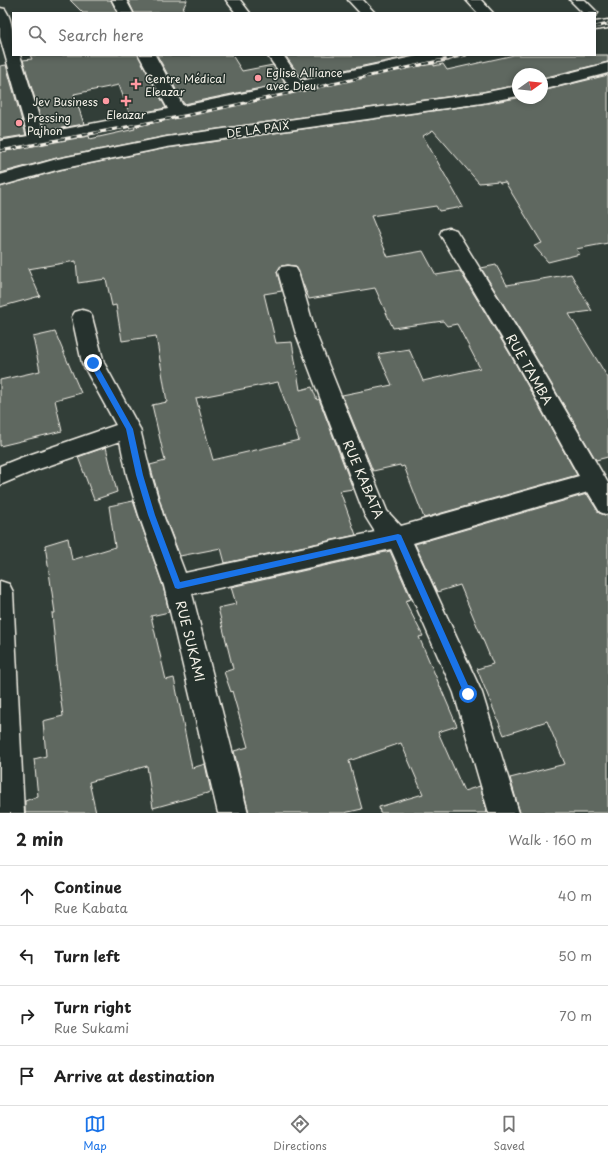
<!DOCTYPE html>
<meta charset="utf-8">
<style>
:root{--surface:#fff;--page:#f6f6f6;--text:#222;--muted:#767676;--line:#e0e0e0;--accent:#1a73e8}
body{margin:0;font-family:"Playpen Sans",sans-serif;background:var(--page);color:var(--text)}
.compass{position:absolute;left:512px;top:68px;width:36px;height:36px;border-radius:50%;background:var(--surface);box-shadow:0 2px 6px #0003;rotate:75deg}
.stop{position:absolute;width:12px;height:12px;margin:-9px;border:3px solid #1a73e8;border-radius:50%;background:#fff}
.stop.end{background:#1a73e8;border-color:#fff;box-shadow:0 1px 4px #0008}
.list{margin:0;padding:0;list-style:none}
h2{display:flex;justify-content:space-between;align-items:center;height:52px;margin:0;padding:0 16px;font-size:17px}
h2 small{font-size:13px;font-weight:400;color:var(--muted)}
.list li{display:grid;grid-template-columns:26px 1fr auto;gap:12px;align-items:center;box-sizing:border-box;height:60px;padding:0 16px;border-top:1px solid var(--line)}
.list b{display:block;font-size:15px;white-space:nowrap}
.list p{margin:0;font-size:13px;white-space:nowrap;color:var(--muted)}
.list em{font-size:13px;font-style:normal;color:var(--muted)}
.icon{flex:none;width:22px;height:22px;fill:none;stroke:currentColor;stroke-width:2;stroke-linecap:round;stroke-linejoin:round}
.map{position:relative;flex:none;width:608px;height:813px;overflow:hidden}
.search{position:absolute;background:var(--surface);box-shadow:0 2px 6px #0003;left:12px;right:12px;top:12px;height:44px;display:flex;align-items:center;gap:10px;box-sizing:border-box;padding:0 14px;border-radius:0px;color:var(--muted);font-size:15px}
.sheet{height:292px;background:var(--surface)}
nav{display:flex;justify-content:space-around;align-items:center;box-sizing:border-box;height:56px;border-top:1px solid var(--line);background:var(--surface);font-size:11px;color:var(--muted)}
nav a{display:grid;justify-items:center;gap:2px}
nav .on{color:var(--accent)}
.map>svg:first-child{display:block}
.building{fill:#5f6861;stroke:#f4f1e8;fill-rule:evenodd}
.lines{fill:none;stroke-linecap:round;stroke-linejoin:round}
.minor-casing{stroke:#f4f1e8;stroke-width:3}
.minor{fill:#26332d;fill-rule:evenodd}
.rail-casing{stroke:#f4f1e8;stroke-width:3}
.rail{stroke:#26332d;stroke-width:2;stroke-dasharray:6;stroke-linecap:butt}
.route{fill:#1a73e8}
.poi-dot{fill:#ff9aa2;stroke:#26332d;stroke-width:1.5}
.labels{text-anchor:middle;dominant-baseline:central;stroke-width:3;stroke-linejoin:round;paint-order:stroke}
.far-poi-label{font-size:11px;fill:#f4f1e8;stroke:#26332d;text-anchor:start}
.far-street-label{font-size:11px;fill:#f4f1e8;stroke:#26332d}
.street-label{font-size:13px;fill:#f4f1e8;stroke:#26332d}
</style>
<div class="map">
<svg width="608" height="813" viewBox="0 0 608 813">
<rect width="100%" height="100%" fill="#323e38"/>
<filter id="ink" filterUnits="userSpaceOnUse"><feTurbulence type="fractalNoise" baseFrequency=".025" numOctaves="2"/><feDisplacementMap in="SourceGraphic" scale="8" xChannelSelector="R" yChannelSelector="G"/><feConvolveMatrix kernelMatrix="1 2 1 2 8 2 1 2 1" color-interpolation-filters="sRGB"/></filter>
<g filter="url(#ink)">
<path class="building" d="M 70,0 L 111,0 L 117,13 L 83,13 Z
M 128,0 L 187,0 L 181,13 L 134,13 Z
M 30,55 L 138,55 L 166,108 L 130,115 L 119,85 L 74,94 L 84,124 L 45,131 L 23,60 L 32,59 Z
M 157,55 L 232,55 L 242,71 L 273,65 L 285,83 L 184,104 Z
M 285,55 L 415,55 L 302,79 Z
M 514,55 L 608,55 L 608,62 L 542,78 L 542,74 L 518,74 L 518,85 L 482,92 L 167,136 L 57,158 L 0,173 L 0,152 L 89,136 L 90,139 L 135,129 L 134,127 L 413,67 L 434,64 L 434,66 L 443,64 L 447,70 Z
M 6,65 L 26,135 L 0,139 L 0,66 Z
M 608,75 L 608,243 L 576,249 L 580,254 L 548,262 L 534,246 L 542,243 L 505,182 L 500,183 L 499,181 L 479,183 L 433,130 L 423,136 L 463,207 L 439,211 L 436,206 L 371,216 L 388,257 L 423,251 L 436,275 L 460,271 L 510,354 L 577,475 L 424,518 L 404,466 L 401,467 L 400,465 L 373,471 L 342,395 L 392,385 L 378,354 L 409,349 L 423,381 L 480,368 L 457,324 L 447,326 L 443,321 L 393,328 L 375,288 L 309,299 L 296,266 L 288,265 L 281,266 L 277,272 L 282,291 L 264,294 L 276,343 L 292,342 L 300,390 L 312,387 L 317,400 L 319,399 L 353,489 L 340,491 L 356,535 L 225,563 L 221,548 L 180,556 L 164,515 L 150,465 L 165,461 L 152,405 L 167,402 L 156,336 L 122,341 L 116,305 L 112,306 L 106,279 L 78,283 L 76,261 L 28,269 L 40,296 L 0,307 L 0,187 L 60,170 L 167,148 L 482,104 L 518,98 L 542,98 L 542,91 ZM 278,382 L 299,440 L 213,460 L 196,398 Z
M 496,265 L 507,285 L 571,274 L 592,311 L 569,314 L 608,378 L 608,457 L 596,460 L 528,344 L 481,268 Z
M 55,332 L 81,393 L 55,400 L 62,431 L 0,446 L 0,380 L 40,371 L 33,337 Z
M 106,447 L 117,492 L 94,500 L 78,457 Z
M 587,494 L 599,513 L 608,516 L 608,813 L 520,813 L 510,778 L 565,764 L 547,721 L 504,735 L 477,669 L 493,664 L 460,585 L 437,592 L 415,544 Z
M 133,501 L 163,586 L 169,612 L 151,616 L 166,680 L 174,678 L 192,768 L 205,764 L 211,792 L 153,808 L 147,766 L 89,782 L 96,813 L 25,813 L 25,801 L 38,796 L 34,759 L 46,756 L 43,721 L 63,716 L 56,666 L 57,666 L 52,613 L 55,613 L 45,545 L 68,538 L 72,560 L 115,547 L 109,506 Z
M 390,551 L 411,599 L 405,601 L 423,636 L 419,637 L 457,726 L 438,732 L 464,791 L 480,786 L 487,813 L 380,813 L 379,807 L 423,794 L 401,743 L 349,761 L 362,809 L 344,813 L 249,813 L 234,751 L 248,747 L 232,691 L 231,692 L 224,672 L 233,669 L 218,608 L 236,604 L 231,587 Z"/>
<g class="lines">
<g class="minor-casing">
<path id="minor" d="M 112,0 L 126,0 L 133,13 L 119,13 Z
M 226,0 L 240,0 L 250,13 L 236,13 Z
M 348,0 L 363,0 L 375,13 L 360,13 Z
M 466,0 L 481,0 L 493,13 L 478,13 Z
M 570,0 L 585,0 L 598,13 L 595,16 L 595,13 L 583,13 Z
M 0,8 L 5,9 C 14,22 13,40 13,55 L 20,55 L 44,133 L 168,109 L 139,55 L 155,55 L 183,106 L 288,84 L 267,55 L 283,55 L 301,81 L 422,55 L 456,55 L 453,58 L 448,60 L 413,66 L 178,117 L 0,151 L 0,141 L 28,136 L 0,37 Z
M 608,20 L 608,28 L 595,30 L 595,22 Z
M 608,63 L 608,73 L 542,90 L 542,80 Z
M 518,86 L 518,96 L 482,103 L 167,147 L 60,169 L 0,186 L 0,175 L 57,159 L 167,137 L 482,93 Z
M 449,228 L 456,230 L 527,345 L 608,483 L 608,515 L 600,512 L 588,492 L 413,543 L 482,693 L 519,813 L 489,813 L 454,693 L 391,549 L 192,594 L 248,813 L 218,813 L 164,586 L 139,515 L 127,475 L 120,441 L 36,470 L 0,485 L 0,466 L 20,458 L 116,425 L 82,363 L 72,317 L 75,312 L 82,310 L 89,312 L 92,317 L 104,363 L 140,429 L 151,475 L 163,515 L 185,573 L 375,532 L 365,516 L 296,334 L 278,272 L 281,267 L 288,266 L 295,267 L 298,272 L 316,334 L 387,511 L 401,526 L 579,476 L 511,353 L 440,234 L 442,230 Z
M 0,581 L 9,584 L 13,592 L 24,813 L 0,813 Z"/>
</g>
<use href="#minor" class="minor"/>
<g class="rail-casing">
<path id="rail" d="M 595,27 L 608,24
M 0,151 L 194,114 L 466,55"/>
</g>
<use href="#rail" class="rail"/>
</g>
</g>
<path class="route" d="M 90,361 L 95,361 L 133,429 L 143,475 L 155,515 L 180,582 L 398,534 L 401,535 L 472,694 L 471,696 L 465,696 L 396,540 L 178,589 L 175,588 L 148,515 L 136,475 L 126,429 L 89,363 Z"/>
<g class="poi-dot">
<circle cx="258" cy="78" r="4"/>
<path d="M134 78h4v4h4v4h-4v4h-4v-4h-4v-4h4z"/>
<circle cx="106" cy="101" r="4"/>
<path d="M124 95h4v4h4v4h-4v4h-4v-4h-4v-4h4z"/>
<circle cx="19" cy="123" r="4"/>
</g>
<g class="labels">
<g class="far-poi-label">
<text x="266" y="72">Eglise Alliance<tspan x="266" dy="13">avec Dieu</tspan></text>
<text x="145" y="78">Centre Médical<tspan x="145" dy="13">Eleazar</tspan></text>
<text x="98" y="101" text-anchor="end">Jev Business</text>
<text x="126" y="114" text-anchor="middle">Eleazar</text>
<text x="27" y="117">Pressing<tspan x="27" dy="13">Pajhon</tspan></text>
</g>
<g class="far-street-label">
<text transform="translate(258 129) rotate(-8)">DE LA PAIX</text>
</g>
<g class="street-label">
<text transform="translate(530 369) rotate(60)">RUE TAMBA</text>
<text transform="translate(364 479) rotate(67)">RUE KABATA</text>
<text transform="translate(191 641) rotate(76)">RUE SUKAMI</text>
</g>
</g>
</svg>
<svg class="compass" viewBox="-18 -18 36 36"><path d="M0-13l5 13h-10z" fill="#e53935"/><path d="M0 13l5-13h-10z" fill="#767676"/></svg>
<div class="stop" style="left:468px;top:694px"></div>
<div class="stop end" style="left:93px;top:363px"></div>
<div class="search"><svg class="icon" aria-label="search" viewBox="0 0 24 24"><circle cx="10" cy="10" r="6"/><path d="M15 15l6 6"/></svg>Search here</div>
</div>
<section class="sheet">
<h2>2 min<small>Walk · 160 m</small></h2>
<ul class="list">
<li><svg class="icon" aria-label="ahead" viewBox="0 0 24 24"><path d="M12 20V5M6 11l6-6 6 6"/></svg><div><b>Continue</b><p>Rue Kabata</p></div><em>40 m</em></li>
<li><svg class="icon" aria-label="left" viewBox="0 0 24 24"><path d="M17 20v-9H6M10 6l-5 5 5 5"/></svg><div><b>Turn left</b></div><em>50 m</em></li>
<li><svg class="icon" aria-label="right" viewBox="0 0 24 24"><path d="M7 20v-9h11M14 6l5 5-5 5"/></svg><div><b>Turn right</b><p>Rue Sukami</p></div><em>70 m</em></li>
<li><svg class="icon" aria-label="arrive" viewBox="0 0 24 24"><path d="M6 21V4h12l-3 4 3 4H6"/></svg><div><b>Arrive at destination</b></div></li>
</ul>
</section>
<nav>
<a class="on"><svg class="icon" aria-label="map" viewBox="0 0 24 24"><path d="M3 6l6-2 6 2 6-2v14l-6 2-6-2-6 2zM9 4v14M15 6v14"/></svg>Map</a>
<a><svg class="icon" aria-label="directions" viewBox="0 0 24 24"><path d="M12 3l9 9-9 9-9-9zM9 14v-3h6M13 9l2 2-2 2"/></svg>Directions</a>
<a><svg class="icon" aria-label="saved" viewBox="0 0 24 24"><path d="M7 4h10v16l-5-4-5 4z"/></svg>Saved</a>
</nav>
